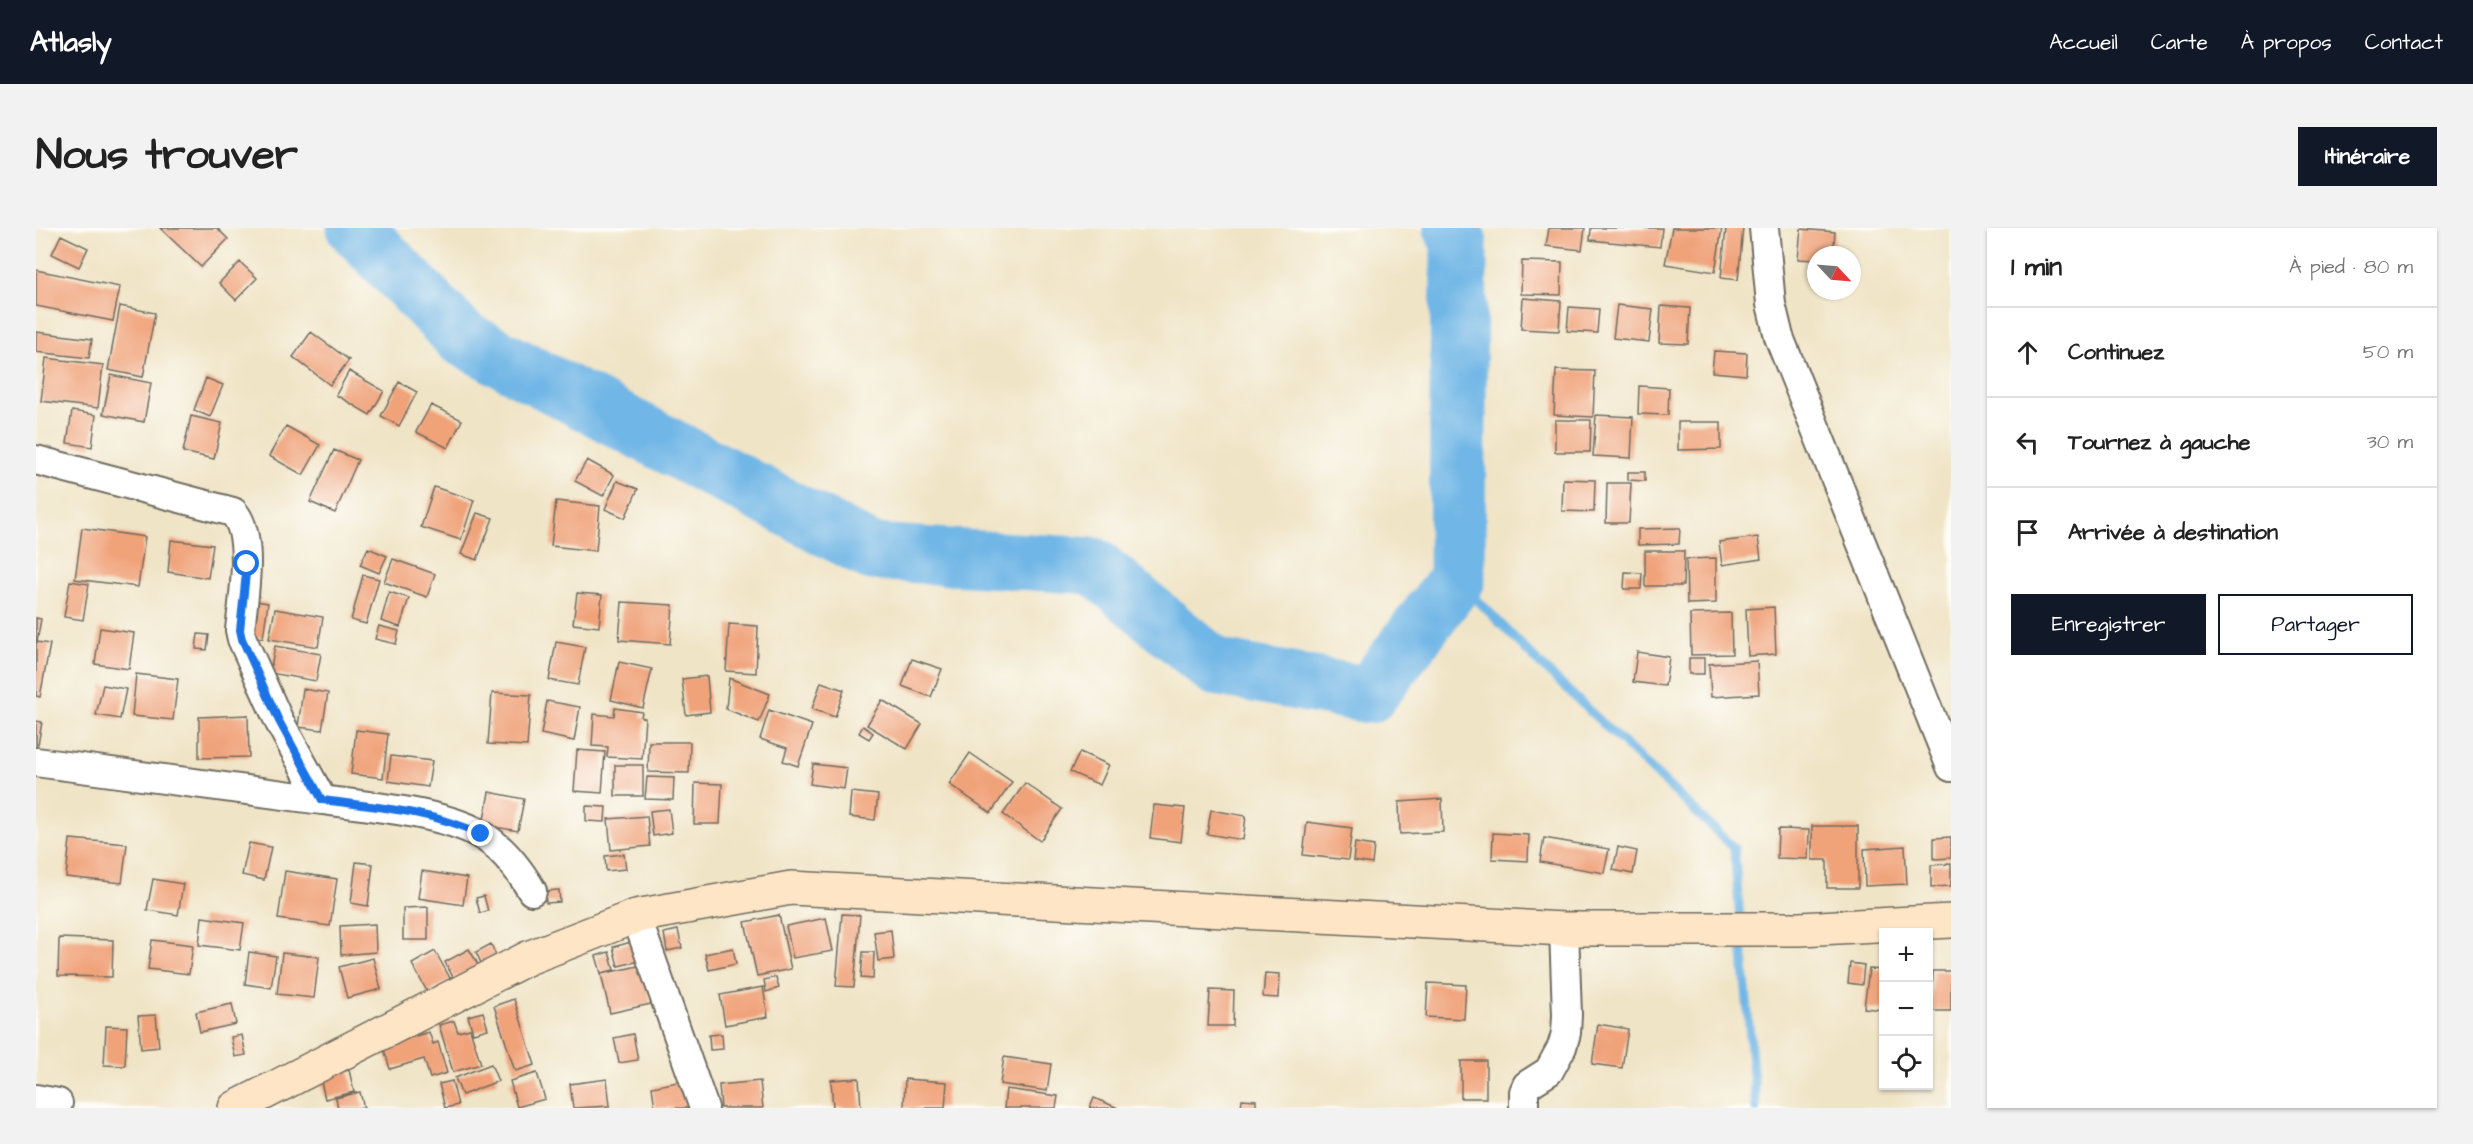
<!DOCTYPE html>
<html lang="fr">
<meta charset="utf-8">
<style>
:root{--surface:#fff;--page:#f2f2f2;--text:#222;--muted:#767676;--line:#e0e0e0;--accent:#111827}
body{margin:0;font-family:"Architects Daughter",sans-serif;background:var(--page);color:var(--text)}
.controls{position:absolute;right:18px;bottom:18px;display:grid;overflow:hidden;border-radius:0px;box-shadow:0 2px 4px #0004}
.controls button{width:54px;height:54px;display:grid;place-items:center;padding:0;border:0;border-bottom:2px solid var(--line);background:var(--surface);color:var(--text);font:30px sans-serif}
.compass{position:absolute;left:1771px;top:18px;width:54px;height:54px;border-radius:50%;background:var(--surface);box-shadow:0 2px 4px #0004;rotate:116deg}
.stop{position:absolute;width:18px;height:18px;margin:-14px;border:4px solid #1a73e8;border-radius:50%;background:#fff}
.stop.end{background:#1a73e8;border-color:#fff;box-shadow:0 2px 6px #0008}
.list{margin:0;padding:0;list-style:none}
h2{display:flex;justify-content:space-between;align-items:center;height:78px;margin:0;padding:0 24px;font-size:26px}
h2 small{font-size:20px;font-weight:400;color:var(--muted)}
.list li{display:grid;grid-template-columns:39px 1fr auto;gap:18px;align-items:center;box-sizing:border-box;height:90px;padding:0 24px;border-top:2px solid var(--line)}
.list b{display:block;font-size:22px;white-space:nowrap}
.list em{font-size:20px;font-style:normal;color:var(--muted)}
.actions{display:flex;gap:12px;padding:18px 24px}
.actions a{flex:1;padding:14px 0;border:2px solid var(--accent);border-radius:0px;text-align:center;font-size:21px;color:var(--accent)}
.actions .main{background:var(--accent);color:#fff}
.icon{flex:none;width:33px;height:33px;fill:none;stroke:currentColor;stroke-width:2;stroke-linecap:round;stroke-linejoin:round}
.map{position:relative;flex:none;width:1915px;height:880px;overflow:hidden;border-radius:0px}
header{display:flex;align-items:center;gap:36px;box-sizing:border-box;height:84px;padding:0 30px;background:var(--accent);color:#fff}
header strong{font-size:28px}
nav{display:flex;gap:33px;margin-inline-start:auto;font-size:21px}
.intro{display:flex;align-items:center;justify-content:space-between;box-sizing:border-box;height:144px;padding:0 36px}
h1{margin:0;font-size:42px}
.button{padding:15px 27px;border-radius:0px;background:var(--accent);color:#fff;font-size:21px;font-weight:700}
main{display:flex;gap:36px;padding:0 36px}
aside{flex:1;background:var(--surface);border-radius:0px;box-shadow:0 2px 4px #0004}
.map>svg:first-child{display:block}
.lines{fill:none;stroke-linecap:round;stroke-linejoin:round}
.stream{stroke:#6fb6e6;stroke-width:9}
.river{stroke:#6fb6e6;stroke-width:57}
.building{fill:#f0a279}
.minor-casing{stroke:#706c61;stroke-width:32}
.secondary-casing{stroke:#706c61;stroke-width:36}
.minor{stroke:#fff;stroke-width:28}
.secondary{stroke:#fee5c5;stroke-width:33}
.route{stroke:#1a73e8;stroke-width:8}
</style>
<header>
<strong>Atlasly</strong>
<nav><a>Accueil</a><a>Carte</a><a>À propos</a><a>Contact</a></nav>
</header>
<div class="intro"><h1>Nous trouver</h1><a class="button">Itinéraire</a></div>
<main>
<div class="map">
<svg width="1915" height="880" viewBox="0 0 1915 880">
<rect width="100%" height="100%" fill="#fdfcf7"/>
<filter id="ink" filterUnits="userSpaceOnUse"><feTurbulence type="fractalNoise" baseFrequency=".0167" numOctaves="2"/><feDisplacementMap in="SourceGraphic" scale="12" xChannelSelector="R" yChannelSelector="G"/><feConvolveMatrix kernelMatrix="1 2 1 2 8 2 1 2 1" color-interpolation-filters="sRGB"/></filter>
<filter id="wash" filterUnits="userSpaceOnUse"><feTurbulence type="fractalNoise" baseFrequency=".008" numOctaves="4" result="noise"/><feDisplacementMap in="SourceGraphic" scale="24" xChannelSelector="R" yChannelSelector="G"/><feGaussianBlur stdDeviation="1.35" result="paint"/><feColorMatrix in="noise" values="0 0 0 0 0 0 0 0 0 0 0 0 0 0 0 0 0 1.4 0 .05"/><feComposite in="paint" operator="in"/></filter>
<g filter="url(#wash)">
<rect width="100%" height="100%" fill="#f0e4c6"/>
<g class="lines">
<path class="stream" d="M 1421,351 L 1500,432 L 1698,620 L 1720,880"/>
<path class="river" d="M 319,0 L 426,110 L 836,324 L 1058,338 L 1179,439 L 1333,467 L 1421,351 L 1423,15 L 1416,0"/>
</g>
<g id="blocks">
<path class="building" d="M 124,0 L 181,0 L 192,11 L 165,39 Z
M 1513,0 L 1549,0 L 1546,22 L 1510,18 Z
M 1555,0 L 1626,0 L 1624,19 L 1554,12 Z
M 1636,0 L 1686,0 L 1679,44 L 1629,36 Z
M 1690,0 L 1707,0 L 1702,52 L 1685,50 Z
M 1765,1 L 1799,4 L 1797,27 L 1780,27 L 1780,32 L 1762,31 Z
M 25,7 L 52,20 L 43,39 L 16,26 Z
M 1486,33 L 1526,34 L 1525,67 L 1485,66 Z
M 204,34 L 221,50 L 200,72 L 183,55 Z
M 0,42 L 84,59 L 77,93 L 0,78 Z
M 1487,70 L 1525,73 L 1523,103 L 1485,101 Z
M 1581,77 L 1617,81 L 1613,114 L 1577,110 Z
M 84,78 L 119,85 L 107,149 L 72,142 Z
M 1625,78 L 1654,80 L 1652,116 L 1623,115 Z
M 1533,79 L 1563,81 L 1561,105 L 1531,103 Z
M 0,104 L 56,111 L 53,130 L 0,124 Z
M 275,104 L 313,132 L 294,157 L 257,129 Z
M 1678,123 L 1711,125 L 1710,147 L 1676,144 Z
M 10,130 L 67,137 L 62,180 L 5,173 Z
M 1520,142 L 1559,143 L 1557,189 L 1518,187 Z
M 313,143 L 348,163 L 334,187 L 300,167 Z
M 75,147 L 115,155 L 108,194 L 67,186 Z
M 170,150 L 187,157 L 174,189 L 158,182 Z
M 363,154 L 381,164 L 363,198 L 345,188 Z
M 1603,158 L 1633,160 L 1632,187 L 1602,186 Z
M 395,177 L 426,192 L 412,220 L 380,204 Z
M 36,183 L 60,187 L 56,219 L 31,215 Z
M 1560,187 L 1597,189 L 1595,230 L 1557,228 Z
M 155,188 L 186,195 L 178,231 L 147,224 Z
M 1519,192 L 1555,192 L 1554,224 L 1519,224 Z
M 1642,194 L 1685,194 L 1685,221 L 1642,222 Z
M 250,198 L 284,217 L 267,247 L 233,228 Z
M 298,222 L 322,232 L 299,285 L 274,274 Z
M 551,232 L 578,247 L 567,268 L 539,253 Z
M 1592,244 L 1609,244 L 1609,253 L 1592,252 Z
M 1527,251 L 1559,252 L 1558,284 L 1526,283 Z
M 581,253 L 602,261 L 589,290 L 569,281 Z
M 1571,255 L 1595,255 L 1593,295 L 1570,295 Z
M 398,259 L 438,272 L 425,312 L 385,299 Z
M 520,273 L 564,278 L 560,323 L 515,318 Z
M 441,285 L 457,290 L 441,332 L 425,326 Z
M 46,300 L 109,309 L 102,359 L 39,351 Z
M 1644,300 L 1643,316 L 1602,317 L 1602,301 Z
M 1722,309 L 1725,331 L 1686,337 L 1683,314 Z
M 135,312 L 177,317 L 172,350 L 132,344 Z
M 332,320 L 351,328 L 343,345 L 324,337 Z
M 1609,323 L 1648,323 L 1647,358 L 1609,358 Z
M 1680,330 L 1680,375 L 1651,376 L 1650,331 Z
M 357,331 L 399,346 L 391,369 L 348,354 Z
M 1589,344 L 1606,345 L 1605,361 L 1588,361 Z
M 327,347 L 343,351 L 330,396 L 315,392 Z
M 34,353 L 53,356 L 47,392 L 28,389 Z
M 353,364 L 373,370 L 364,399 L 345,393 Z
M 541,365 L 566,367 L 563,399 L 537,396 Z
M 213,372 L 232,375 L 227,410 L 208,407 Z
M 586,374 L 637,377 L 634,416 L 583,412 Z
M 1738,379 L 1740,426 L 1712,428 L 1710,381 Z
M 239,381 L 287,389 L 282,419 L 233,411 Z
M 1695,385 L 1696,426 L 1655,427 L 1654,386 Z
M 0,390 L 5,391 L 1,414 L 14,416 L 4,469 L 0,468 Z
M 693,396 L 722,398 L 720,445 L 690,443 Z
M 343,398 L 363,403 L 360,416 L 339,411 Z
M 64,400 L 98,405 L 93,441 L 59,436 Z
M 162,406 L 173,407 L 171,422 L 160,421 Z
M 520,414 L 549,419 L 542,457 L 513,452 Z
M 239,418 L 285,426 L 280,453 L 234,445 Z
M 1601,424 L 1633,429 L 1629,458 L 1597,454 Z
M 1653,430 L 1668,430 L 1668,446 L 1653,446 Z
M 876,431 L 906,441 L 895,469 L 866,458 Z
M 1721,433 L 1723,466 L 1675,469 L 1673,436 Z
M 583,434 L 616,441 L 607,480 L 575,472 Z
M 100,446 L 142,451 L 137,492 L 96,488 Z
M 671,448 L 674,484 L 650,487 L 646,451 Z
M 693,450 L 734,466 L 723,494 L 690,481 Z
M 785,454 L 808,462 L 799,489 L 776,481 Z
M 67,457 L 90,461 L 84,491 L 60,487 Z
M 267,461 L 292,465 L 286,502 L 262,499 Z
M 456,465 L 495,467 L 491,518 L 452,516 Z
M 846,472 L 886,496 L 871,521 L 831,497 Z
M 511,473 L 544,479 L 538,513 L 505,506 Z
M 579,480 L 606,484 L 605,489 L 609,490 L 606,531 L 571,529 L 572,519 L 556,518 L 558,486 L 578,488 Z
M 733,482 L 776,497 L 762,538 L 747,533 L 751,520 L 724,511 Z
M 212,487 L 213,529 L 163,530 L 163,489 Z
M 0,493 L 6,494 L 2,517 L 0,517 Z
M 827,498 L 837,505 L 833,511 L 823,505 Z
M 320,502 L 352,506 L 347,550 L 315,546 Z
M 613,514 L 654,514 L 653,545 L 612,544 Z
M 541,522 L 569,524 L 566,565 L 538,563 Z
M 1044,524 L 1073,537 L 1064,557 L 1034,544 Z
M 934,525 L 976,554 L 955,585 L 913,556 Z
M 355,528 L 396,533 L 392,559 L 352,553 Z
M 777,536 L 811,540 L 808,561 L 774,556 Z
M 579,537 L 607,537 L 607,568 L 579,568 Z
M 611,549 L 638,550 L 637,572 L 609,571 Z
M 659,555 L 686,556 L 684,596 L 658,596 Z
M 989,555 L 1026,581 L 1004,613 L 967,586 Z
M 453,564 L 488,571 L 482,603 L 447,597 Z
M 815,564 L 842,567 L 839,592 L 813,589 Z
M 1406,571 L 1407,604 L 1364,606 L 1363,574 Z
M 1118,577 L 1149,580 L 1145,614 L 1114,610 Z
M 550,578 L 570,579 L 569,594 L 550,593 Z
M 633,581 L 636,605 L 617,608 L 614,583 Z
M 1175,582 L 1210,588 L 1207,612 L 1171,606 Z
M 611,588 L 614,618 L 575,622 L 572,591 Z
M 1271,594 L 1316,600 L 1312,632 L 1267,627 Z
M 1776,598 L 1822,598 L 1822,660 L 1791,660 L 1791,632 L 1776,632 Z
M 1742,601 L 1773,602 L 1772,631 L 1741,630 Z
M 1457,605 L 1493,607 L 1492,633 L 1456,631 Z
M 1915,609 L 1915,630 L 1898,631 L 1898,610 Z
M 1508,610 L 1573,621 L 1568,645 L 1504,634 Z
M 34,611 L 91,616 L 86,655 L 30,649 Z
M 213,615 L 235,619 L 228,652 L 206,647 Z
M 1319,615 L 1338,618 L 1336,636 L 1317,633 Z
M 1869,618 L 1871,656 L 1829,658 L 1828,621 Z
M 1582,619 L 1601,623 L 1597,646 L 1577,642 Z
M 588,626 L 590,641 L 570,643 L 569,628 Z
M 320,634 L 337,636 L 332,678 L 315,675 Z
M 1915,636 L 1915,658 L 1895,659 L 1895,637 Z
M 249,643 L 301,651 L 294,698 L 242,691 Z
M 386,643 L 431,650 L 427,677 L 382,670 Z
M 117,651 L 147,656 L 142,687 L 111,682 Z
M 523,662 L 524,674 L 510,675 L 509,663 Z
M 448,668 L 452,683 L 444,685 L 440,670 Z
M 392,679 L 392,712 L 367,712 L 367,680 Z
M 806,686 L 824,687 L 818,759 L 800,758 Z
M 743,687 L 755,741 L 721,748 L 709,694 Z
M 166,689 L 208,695 L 204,722 L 163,717 Z
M 790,690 L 797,723 L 757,730 L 750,698 Z
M 339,696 L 340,724 L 305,727 L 304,698 Z
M 642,702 L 646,720 L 631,723 L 628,705 Z
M 855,702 L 858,731 L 842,733 L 838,704 Z
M 23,710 L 77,712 L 76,749 L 22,748 Z
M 116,712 L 157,717 L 153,746 L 112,741 Z
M 599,713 L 604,733 L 582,738 L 577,719 Z
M 455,716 L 461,730 L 446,737 L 440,724 Z
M 697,720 L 700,736 L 673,742 L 669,726 Z
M 433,721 L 443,738 L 418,751 L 409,734 Z
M 399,723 L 415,752 L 392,765 L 376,736 Z
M 213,724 L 240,728 L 235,760 L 209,756 Z
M 573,724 L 578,742 L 565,745 L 560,728 Z
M 827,724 L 838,724 L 837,751 L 825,750 Z
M 246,725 L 283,729 L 278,770 L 241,766 Z
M 337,730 L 345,761 L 311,770 L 303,739 Z
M 1814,735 L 1828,737 L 1826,757 L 1812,755 Z
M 607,737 L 615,776 L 574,785 L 565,746 Z
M 1833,741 L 1848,742 L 1848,782 L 1828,780 Z
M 1897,743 L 1915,743 L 1915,783 L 1895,783 Z
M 1229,745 L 1244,746 L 1243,770 L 1227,769 Z
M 740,749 L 743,760 L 730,764 L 728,752 Z
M 1392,755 L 1430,757 L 1428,791 L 1390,789 Z
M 727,759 L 732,789 L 689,797 L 684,767 Z
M 1174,762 L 1198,763 L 1197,798 L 1172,798 Z
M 478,771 L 499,837 L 479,843 L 458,778 Z
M 196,776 L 200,796 L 164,804 L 160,784 Z
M 447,784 L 452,801 L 437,805 L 432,788 Z
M 120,787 L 123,819 L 105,821 L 102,788 Z
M 418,793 L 422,804 L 434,801 L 445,836 L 417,844 L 403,797 Z
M 1562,796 L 1592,801 L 1586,840 L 1556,836 Z
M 70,798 L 91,799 L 89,838 L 68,837 Z
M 393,804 L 397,816 L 402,814 L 411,845 L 394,850 L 388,831 L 354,841 L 347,818 Z
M 597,806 L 602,832 L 583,835 L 578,810 Z
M 686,806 L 687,821 L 674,822 L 673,807 Z
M 206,807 L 210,827 L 199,829 L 195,809 Z
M 968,829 L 1015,836 L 1011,863 L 964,856 Z
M 1425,833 L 1450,833 L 1450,870 L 1425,870 Z
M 455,836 L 462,853 L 426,867 L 419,850 Z
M 313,842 L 318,864 L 289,871 L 284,849 Z
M 501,845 L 509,871 L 481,879 L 474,853 Z
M 823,850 L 825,880 L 797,880 L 795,852 Z
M 571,851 L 574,878 L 537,880 L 534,856 Z
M 869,851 L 911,854 L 909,880 L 868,880 Z
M 652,852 L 656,880 L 619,880 L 616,859 Z
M 416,853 L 422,877 L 409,880 L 403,856 Z
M 724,853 L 727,880 L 685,880 L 683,857 Z
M 970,861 L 1022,868 L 1020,880 L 968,880 Z
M 324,864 L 328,880 L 302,880 L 300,870 Z
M 1058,870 L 1082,880 L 1054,880 Z
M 1206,871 L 1220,872 L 1220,880 L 1205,880 Z"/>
</g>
</g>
<g filter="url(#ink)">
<use href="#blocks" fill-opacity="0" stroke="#706c61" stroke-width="1.5"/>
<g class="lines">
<g class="minor-casing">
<path id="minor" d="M 1728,0 L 1735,76 L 1743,109 L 1915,539
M 0,232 L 197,284 C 219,306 207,373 204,402 L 206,411 L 243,493 L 286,572 C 330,578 406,584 444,606 C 466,619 483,641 496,663
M 0,534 L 286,572
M 600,688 L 668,880
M 0,871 L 22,875
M 1488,880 L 1488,864 L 1491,857 L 1513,843 L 1526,819 L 1530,805 L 1531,787 L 1528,701"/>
</g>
<g class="secondary-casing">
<path id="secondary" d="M 199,880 L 492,730 L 600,688 L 755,660 L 1528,701 L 1764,701 L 1915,693"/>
</g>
<use href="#minor" class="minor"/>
<use href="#secondary" class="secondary"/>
</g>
</g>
<g class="lines" filter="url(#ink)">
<path class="route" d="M 211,336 L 204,402 L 206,411 L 243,493 L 286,572 C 339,579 397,583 445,606"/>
</g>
</svg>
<div class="controls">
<button>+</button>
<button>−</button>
<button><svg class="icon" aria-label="locate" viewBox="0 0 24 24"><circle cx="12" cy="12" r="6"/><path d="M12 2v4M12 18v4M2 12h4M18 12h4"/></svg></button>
</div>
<svg class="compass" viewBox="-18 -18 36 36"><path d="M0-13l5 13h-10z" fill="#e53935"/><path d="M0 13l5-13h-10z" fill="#767676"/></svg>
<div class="stop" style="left:211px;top:336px"></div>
<div class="stop end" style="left:445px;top:606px"></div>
</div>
<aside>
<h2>1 min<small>À pied · 80 m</small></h2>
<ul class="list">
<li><svg class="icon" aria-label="ahead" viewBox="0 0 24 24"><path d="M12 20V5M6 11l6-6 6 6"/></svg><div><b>Continuez</b></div><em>50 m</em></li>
<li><svg class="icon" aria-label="left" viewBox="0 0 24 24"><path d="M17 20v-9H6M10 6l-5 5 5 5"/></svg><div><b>Tournez à gauche</b></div><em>30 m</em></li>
<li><svg class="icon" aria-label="arrive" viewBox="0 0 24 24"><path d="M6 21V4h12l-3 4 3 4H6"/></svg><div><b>Arrivée à destination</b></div></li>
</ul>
<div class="actions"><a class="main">Enregistrer</a><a>Partager</a></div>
</aside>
</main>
